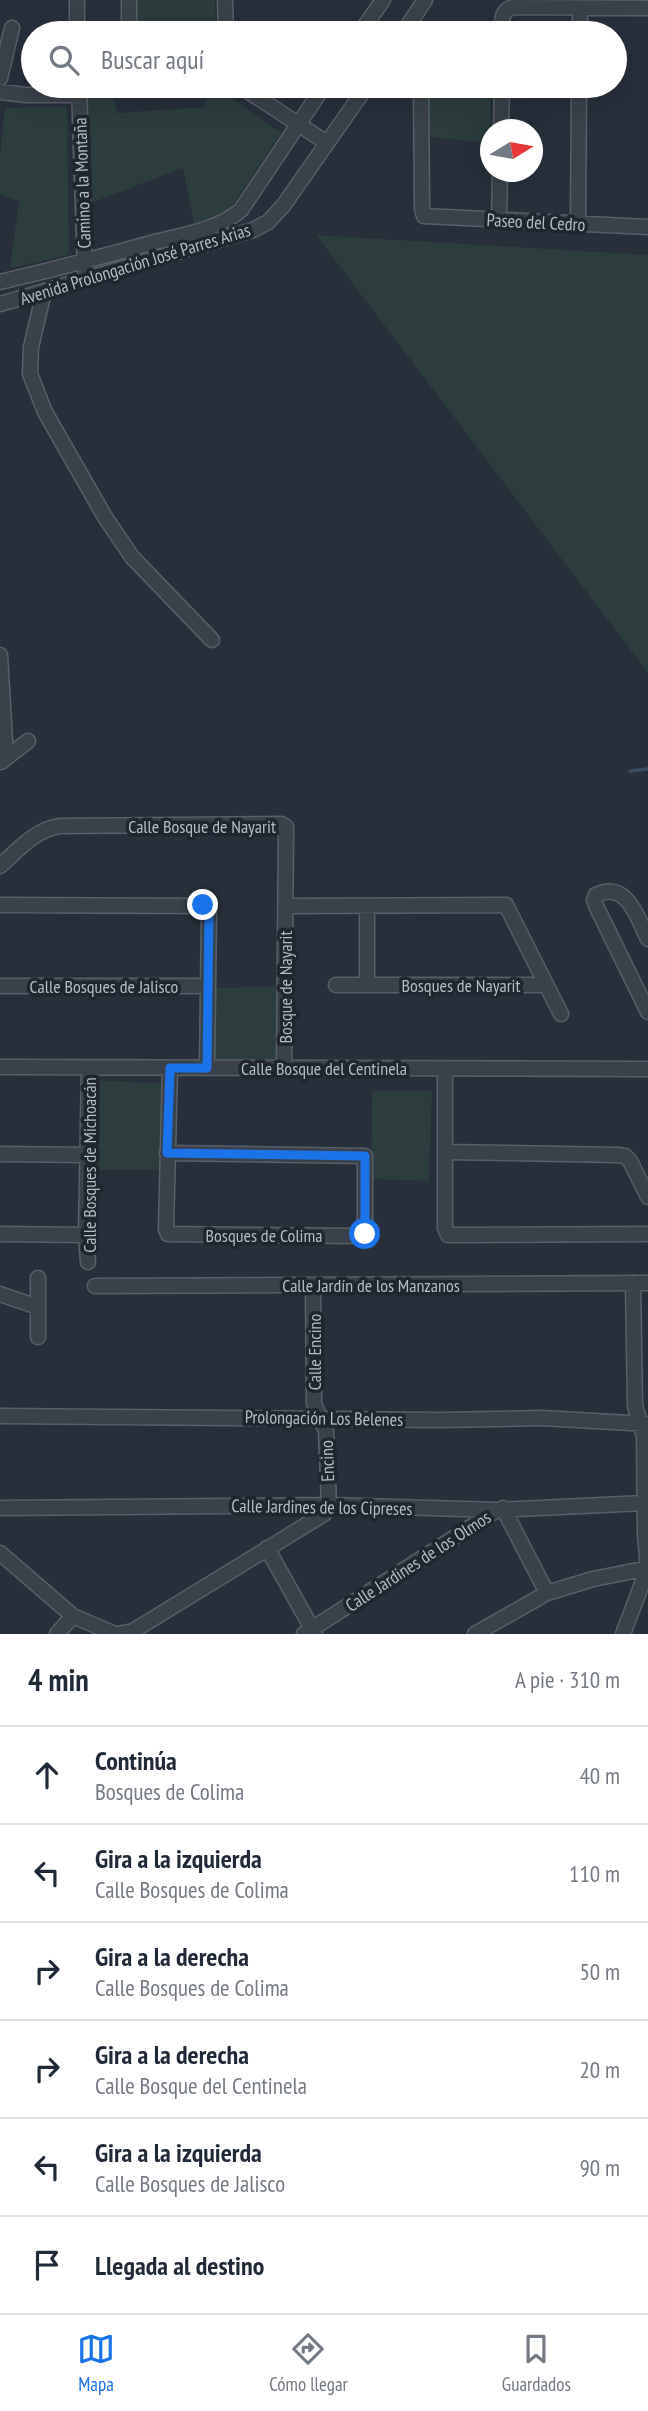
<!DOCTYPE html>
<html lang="es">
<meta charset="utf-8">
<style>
:root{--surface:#fff;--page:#f6f6f7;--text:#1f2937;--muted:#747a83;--line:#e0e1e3;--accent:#1a73e8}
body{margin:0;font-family:"PT Sans Narrow",sans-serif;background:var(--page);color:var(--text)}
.compass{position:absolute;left:480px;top:119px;width:63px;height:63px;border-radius:50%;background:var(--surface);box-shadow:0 7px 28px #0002;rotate:79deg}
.stop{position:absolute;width:21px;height:21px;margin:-16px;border:5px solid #1a73e8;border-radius:50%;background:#fff}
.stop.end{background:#1a73e8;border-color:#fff;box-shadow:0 2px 7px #0008}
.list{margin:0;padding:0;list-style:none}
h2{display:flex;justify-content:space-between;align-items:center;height:91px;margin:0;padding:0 28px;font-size:30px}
h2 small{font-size:23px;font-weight:400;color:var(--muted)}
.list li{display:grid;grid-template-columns:46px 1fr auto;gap:21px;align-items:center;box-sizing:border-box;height:98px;padding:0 28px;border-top:2px solid var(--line)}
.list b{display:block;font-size:26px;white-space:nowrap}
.list p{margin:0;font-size:23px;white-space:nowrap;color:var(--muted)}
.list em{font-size:23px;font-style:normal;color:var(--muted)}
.icon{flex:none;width:38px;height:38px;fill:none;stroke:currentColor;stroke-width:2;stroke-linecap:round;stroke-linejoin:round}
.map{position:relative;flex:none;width:648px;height:1634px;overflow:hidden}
.search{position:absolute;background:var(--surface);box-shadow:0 7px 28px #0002;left:21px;right:21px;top:21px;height:77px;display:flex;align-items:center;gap:18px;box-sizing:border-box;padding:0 24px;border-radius:38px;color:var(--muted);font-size:26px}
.sheet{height:679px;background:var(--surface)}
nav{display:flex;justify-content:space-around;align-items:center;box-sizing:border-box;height:98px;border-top:2px solid var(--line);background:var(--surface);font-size:19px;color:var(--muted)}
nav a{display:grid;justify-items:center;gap:4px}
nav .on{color:var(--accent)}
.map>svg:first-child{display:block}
.green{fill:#2b3d3d}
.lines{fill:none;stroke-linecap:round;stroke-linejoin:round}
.stream{stroke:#3d4d61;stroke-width:3.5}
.minor-casing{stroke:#585f68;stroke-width:17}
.minor{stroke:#39414a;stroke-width:14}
.route{stroke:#1a73e8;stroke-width:9}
.labels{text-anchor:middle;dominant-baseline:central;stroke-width:7;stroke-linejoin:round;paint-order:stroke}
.street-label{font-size:18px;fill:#b5bcc6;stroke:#1f262f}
</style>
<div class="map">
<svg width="648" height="1634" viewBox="0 0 648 1634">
<rect width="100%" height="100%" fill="#262f3a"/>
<path class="green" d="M 136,0 L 215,0 L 216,33 L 136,33 Z
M 207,86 L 215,86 L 281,133 L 224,218 L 194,223 L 183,168 L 91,203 L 87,96 L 113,95 L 117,113 L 205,107 Z
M 429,86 L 491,86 L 489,143 L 429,137 Z
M 67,106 L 69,255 L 10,268 L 19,201 L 0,194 L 0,155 L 5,108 Z
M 316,235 L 648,255 L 648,673 Z
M 281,986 L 281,1059 L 215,1059 L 215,988 Z
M 98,1081 L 167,1083 L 164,1170 L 97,1170 Z
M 372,1091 L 432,1091 L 429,1181 L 371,1179 Z"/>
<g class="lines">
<path class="stream" d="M 630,771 L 648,769"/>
<g class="minor-casing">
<path id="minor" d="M 77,0 L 77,33
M 129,0 L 129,33
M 225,0 L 226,33
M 366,24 L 379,33
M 360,33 L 383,0
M 403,33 L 425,0
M 502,33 C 502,22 500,11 513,7 L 648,8
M 580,33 L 580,8
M 0,78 L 12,28
M 79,86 L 85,270
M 240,86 L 327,143
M 421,86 L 422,209 L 424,216 L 648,227
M 0,92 L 26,95 L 79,95
M 501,130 L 502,86
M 499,220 L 500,172
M 578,225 L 579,86
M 0,282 C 51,270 101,257 151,243 C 181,235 216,231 241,210 L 324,86
M 44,292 L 31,347 L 30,374 L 45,412 L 105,517 L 132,557 L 212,640
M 0,304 L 253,230 L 268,222 L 283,206 L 367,86
M 0,655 L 6,758
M 1,762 L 28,741
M 0,866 C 18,850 36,829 60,826 L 281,824 L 286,827 L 284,1068
M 0,905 L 207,906 L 209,911 L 207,1068
M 286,906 L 506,905 L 561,1014
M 648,939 C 637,917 627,880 596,895 L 594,900 L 597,908 L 648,1012
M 336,985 L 545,985
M 367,985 L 367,906
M 0,986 L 208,986
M 0,1067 L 648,1069
M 445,1069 L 445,1228 L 448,1235 L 648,1234
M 446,1152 L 618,1155 L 625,1156 L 630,1161 L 648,1197
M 167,1153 L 365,1156 L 365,1234 L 360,1236 L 168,1234 L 166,1229 L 170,1068
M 0,1154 L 88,1155
M 0,1234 L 86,1235
M 88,1262 L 86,1235 L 89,1068
M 38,1278 L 38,1337
M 95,1286 L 648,1283
M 0,1294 L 38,1307
M 0,1416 L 440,1420 L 542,1418 L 648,1424
M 0,1508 L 329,1505 L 497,1510 L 644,1503
M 503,1508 L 547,1593
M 267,1548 L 315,1634
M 0,1553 L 73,1616 L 115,1634
M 57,1634 L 73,1616
M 118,1634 L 133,1631 L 324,1514 L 329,1505 L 326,1431 L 314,1404 L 313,1285
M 304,1634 L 497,1510
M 475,1634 L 547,1593 L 593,1579 L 648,1568
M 623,1634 L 648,1568 L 645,1535 L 644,1436 L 635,1406 L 633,1283"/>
</g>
<use href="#minor" class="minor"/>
</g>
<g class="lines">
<path class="route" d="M 203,905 L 209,911 L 207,1068 L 170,1068 L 167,1153 L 365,1156 L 365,1234"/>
</g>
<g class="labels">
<g class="street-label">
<text transform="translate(82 183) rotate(-92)">Camino a la Montaña</text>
<text transform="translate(536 222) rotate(3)">Paseo del Cedro</text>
<text transform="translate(135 264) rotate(-17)">Avenida Prolongación José Parres Arias</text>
<text x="202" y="826">Calle Bosque de Nayarit</text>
<text x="461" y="985">Bosques de Nayarit</text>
<text x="104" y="986">Calle Bosques de Jalisco</text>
<text transform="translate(285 987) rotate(-90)">Bosque de Nayarit</text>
<text x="324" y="1068">Calle Bosque del Centinela</text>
<text transform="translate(89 1165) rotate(-90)">Calle Bosques de Michoacán</text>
<text x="264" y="1235">Bosques de Colima</text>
<text x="371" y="1285">Calle Jardín de los Manzanos</text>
<text transform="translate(314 1352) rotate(-90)">Calle Encino</text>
<text transform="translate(324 1418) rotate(1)">Prolongación Los Belenes</text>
<text transform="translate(327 1461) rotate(-92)">Encino</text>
<text transform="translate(322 1507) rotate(1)">Calle Jardines de los Cipreses</text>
<text transform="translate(418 1561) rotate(-33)">Calle Jardines de los Olmos</text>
</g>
</g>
</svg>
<svg class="compass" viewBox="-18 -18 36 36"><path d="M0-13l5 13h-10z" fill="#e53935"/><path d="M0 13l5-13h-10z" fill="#747a83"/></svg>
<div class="stop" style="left:365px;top:1234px"></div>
<div class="stop end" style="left:203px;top:905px"></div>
<div class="search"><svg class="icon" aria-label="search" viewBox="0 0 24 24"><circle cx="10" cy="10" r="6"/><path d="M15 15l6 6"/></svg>Buscar aquí</div>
</div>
<section class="sheet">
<h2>4 min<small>A pie · 310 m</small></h2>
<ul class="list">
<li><svg class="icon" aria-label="ahead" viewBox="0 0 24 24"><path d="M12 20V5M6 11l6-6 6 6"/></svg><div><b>Continúa</b><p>Bosques de Colima</p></div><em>40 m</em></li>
<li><svg class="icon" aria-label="left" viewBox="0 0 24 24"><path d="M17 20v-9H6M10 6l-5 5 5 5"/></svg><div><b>Gira a la izquierda</b><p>Calle Bosques de Colima</p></div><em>110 m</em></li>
<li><svg class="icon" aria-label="right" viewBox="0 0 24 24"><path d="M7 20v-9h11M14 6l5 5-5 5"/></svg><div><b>Gira a la derecha</b><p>Calle Bosques de Colima</p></div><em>50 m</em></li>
<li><svg class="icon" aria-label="right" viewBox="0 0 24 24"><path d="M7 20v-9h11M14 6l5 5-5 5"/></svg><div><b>Gira a la derecha</b><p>Calle Bosque del Centinela</p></div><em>20 m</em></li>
<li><svg class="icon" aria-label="left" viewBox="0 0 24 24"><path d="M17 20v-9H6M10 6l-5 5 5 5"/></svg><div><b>Gira a la izquierda</b><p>Calle Bosques de Jalisco</p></div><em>90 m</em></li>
<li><svg class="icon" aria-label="arrive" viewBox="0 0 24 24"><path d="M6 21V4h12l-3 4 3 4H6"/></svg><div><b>Llegada al destino</b></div></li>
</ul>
</section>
<nav>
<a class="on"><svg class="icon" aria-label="map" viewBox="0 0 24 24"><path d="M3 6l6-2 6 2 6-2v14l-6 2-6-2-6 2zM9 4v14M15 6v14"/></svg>Mapa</a>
<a><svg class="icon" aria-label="directions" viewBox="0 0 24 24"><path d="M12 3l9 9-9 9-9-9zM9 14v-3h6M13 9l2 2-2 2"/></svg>Cómo llegar</a>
<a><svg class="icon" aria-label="saved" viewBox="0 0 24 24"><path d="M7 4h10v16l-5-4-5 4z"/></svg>Guardados</a>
</nav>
